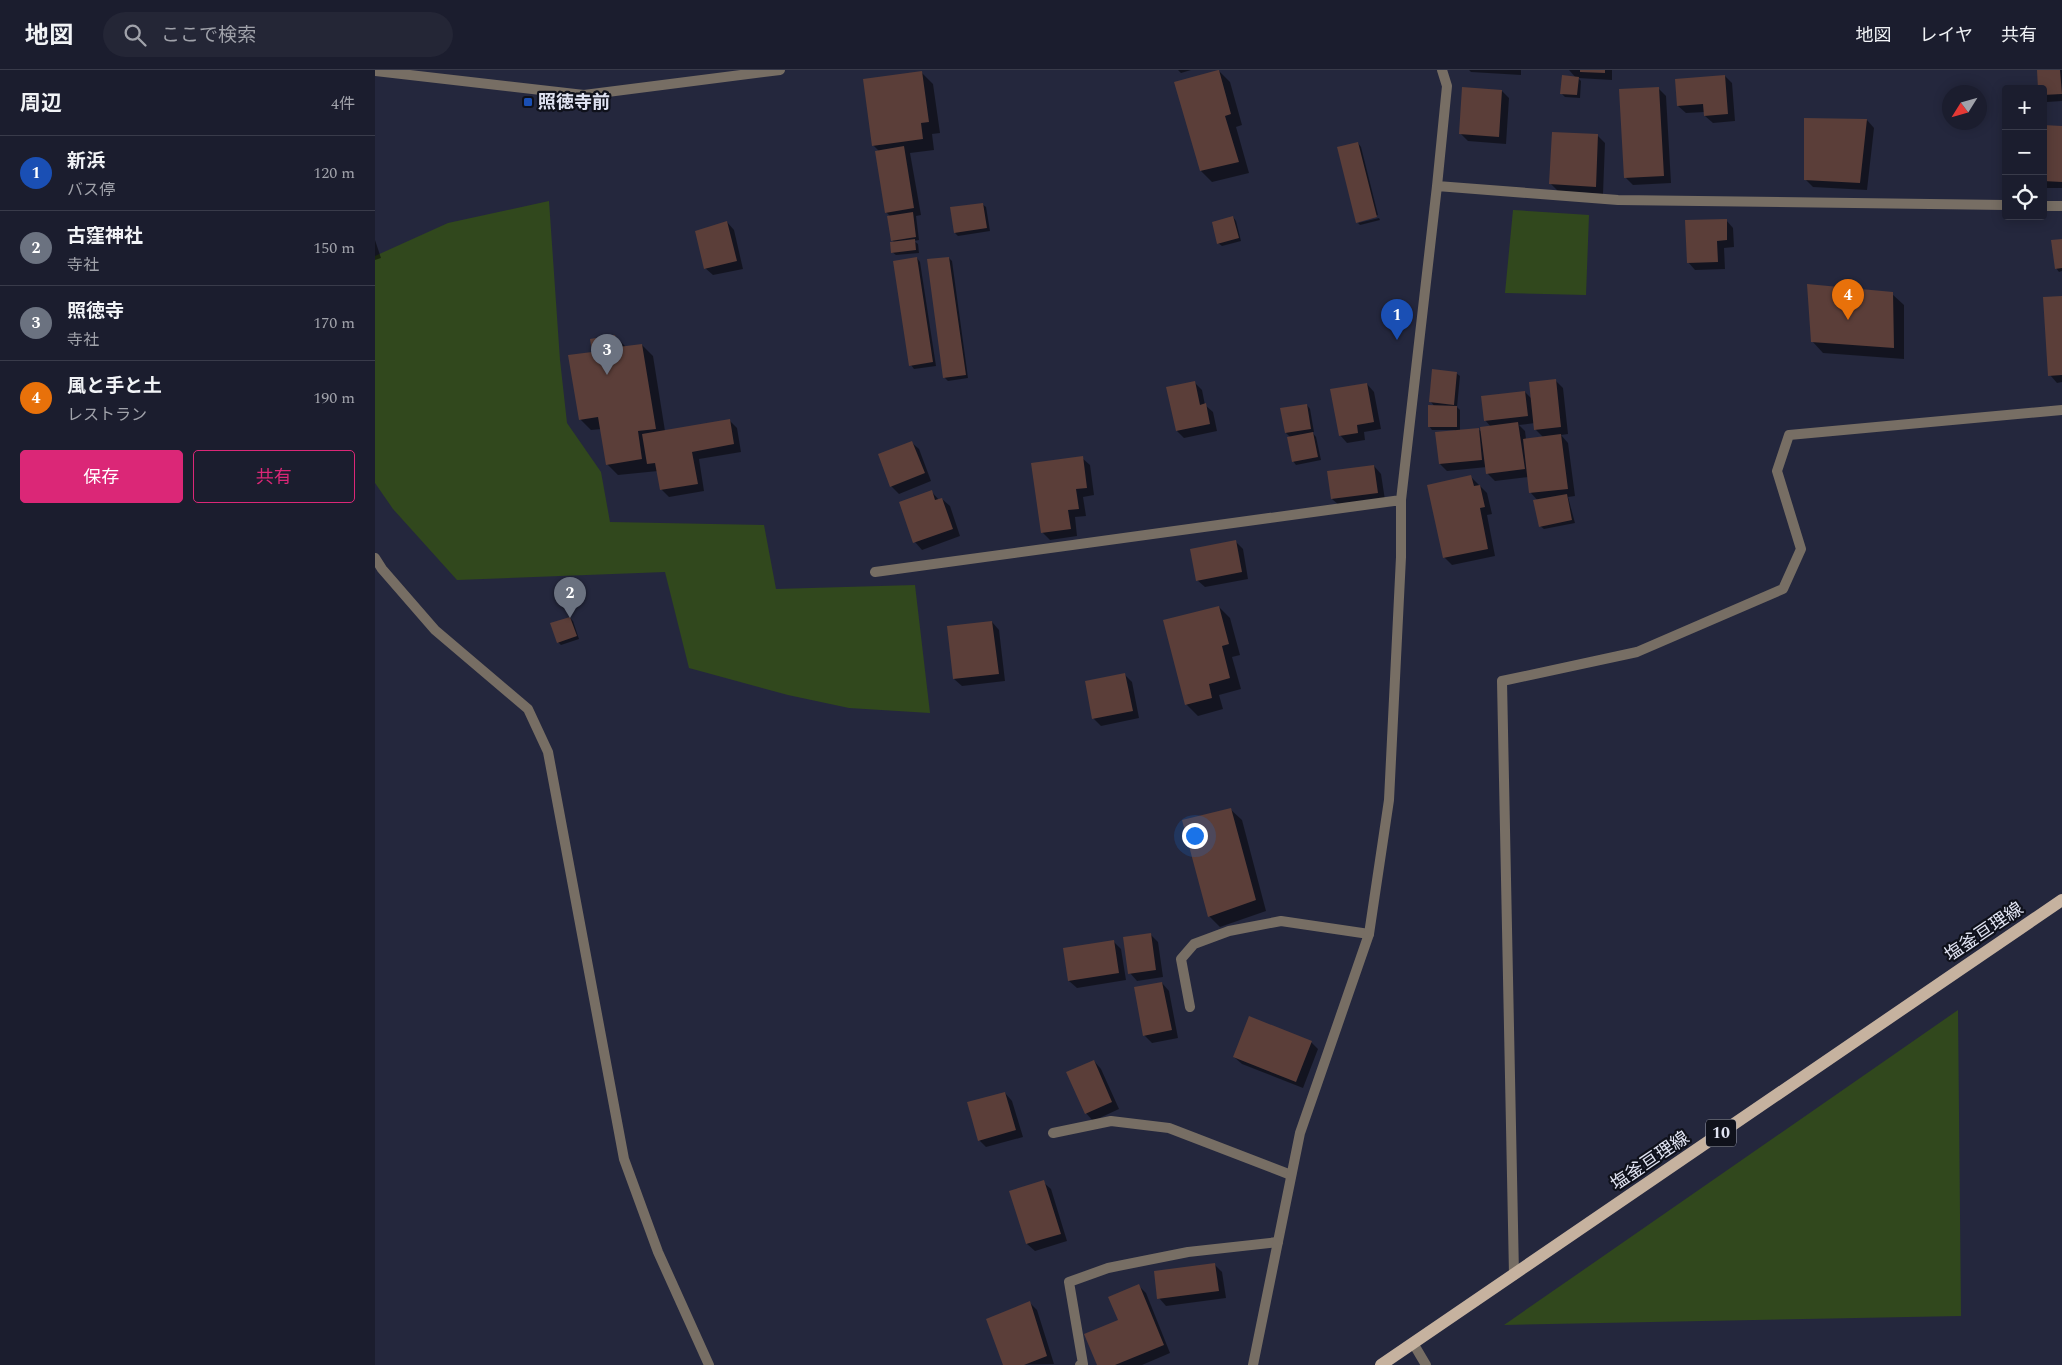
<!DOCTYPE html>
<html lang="ja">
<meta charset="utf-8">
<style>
:root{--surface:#1b1d2e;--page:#242636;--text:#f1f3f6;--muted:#a0a2aa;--line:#393b4a;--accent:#db2777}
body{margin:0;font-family:Spectral,"Noto Sans JP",serif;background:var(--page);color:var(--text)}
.controls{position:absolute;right:15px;top:15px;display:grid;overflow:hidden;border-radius:5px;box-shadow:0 2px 12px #0003}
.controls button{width:45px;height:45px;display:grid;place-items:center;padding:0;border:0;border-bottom:1px solid var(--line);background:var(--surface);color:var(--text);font:25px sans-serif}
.compass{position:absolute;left:1567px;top:15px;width:45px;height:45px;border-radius:50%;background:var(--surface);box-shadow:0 2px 12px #0003;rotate:233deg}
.you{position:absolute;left:819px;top:765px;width:18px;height:18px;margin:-12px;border:4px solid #fff;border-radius:50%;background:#1a73e8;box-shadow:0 0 0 8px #1a73e833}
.badge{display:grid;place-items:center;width:32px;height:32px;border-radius:50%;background:var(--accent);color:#fff;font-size:16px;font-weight:700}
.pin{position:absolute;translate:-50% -41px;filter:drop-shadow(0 1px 2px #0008)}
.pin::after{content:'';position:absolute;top:26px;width:18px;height:15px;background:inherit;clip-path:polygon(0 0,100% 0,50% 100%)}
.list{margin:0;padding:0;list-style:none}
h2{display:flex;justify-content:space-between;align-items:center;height:65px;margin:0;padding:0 20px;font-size:21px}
h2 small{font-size:16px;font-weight:400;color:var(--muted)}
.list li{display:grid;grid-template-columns:32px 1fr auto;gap:15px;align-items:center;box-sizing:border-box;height:75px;padding:0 20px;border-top:1px solid var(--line)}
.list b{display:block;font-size:19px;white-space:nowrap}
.list p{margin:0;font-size:16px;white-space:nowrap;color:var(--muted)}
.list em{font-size:16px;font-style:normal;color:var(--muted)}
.actions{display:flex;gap:10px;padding:15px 20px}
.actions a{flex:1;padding:11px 0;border:1px solid var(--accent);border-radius:5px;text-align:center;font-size:18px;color:var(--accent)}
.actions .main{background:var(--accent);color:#fff}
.icon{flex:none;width:28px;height:28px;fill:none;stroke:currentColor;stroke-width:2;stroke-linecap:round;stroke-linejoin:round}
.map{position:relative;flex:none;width:1687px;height:1295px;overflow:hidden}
header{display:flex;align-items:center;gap:30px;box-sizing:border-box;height:70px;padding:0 25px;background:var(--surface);border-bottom:1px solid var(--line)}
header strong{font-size:24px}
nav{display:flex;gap:28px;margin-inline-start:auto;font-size:18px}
.search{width:350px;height:45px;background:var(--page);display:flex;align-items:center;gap:12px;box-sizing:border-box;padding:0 18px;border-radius:28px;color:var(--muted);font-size:19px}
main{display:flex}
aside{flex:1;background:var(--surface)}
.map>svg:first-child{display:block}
.green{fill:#31481d}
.shadow{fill:#0007;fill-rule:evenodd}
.building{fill:#5b3e39}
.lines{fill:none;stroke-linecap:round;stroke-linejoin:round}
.service{stroke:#776e64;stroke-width:10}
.minor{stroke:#776e64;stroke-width:10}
.primary{stroke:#c6b29f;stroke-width:12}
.transit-dot{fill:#1a4fb4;stroke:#0f111b;stroke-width:2}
.labels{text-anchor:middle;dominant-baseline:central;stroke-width:4.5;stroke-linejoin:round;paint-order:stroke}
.shield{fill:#0f111b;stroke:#a1a4b2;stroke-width:1}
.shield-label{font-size:16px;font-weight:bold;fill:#e0e3f2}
.poi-label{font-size:18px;font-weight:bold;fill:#e0e3f2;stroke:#0f111b;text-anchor:start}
.street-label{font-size:18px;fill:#e0e3f2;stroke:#0f111b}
</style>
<header>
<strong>地図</strong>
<div class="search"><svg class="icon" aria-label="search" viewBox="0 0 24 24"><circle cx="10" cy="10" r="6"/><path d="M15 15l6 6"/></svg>ここで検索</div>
<nav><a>地図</a><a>レイヤ</a><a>共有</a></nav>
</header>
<main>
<aside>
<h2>周辺<small>4件</small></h2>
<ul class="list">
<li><span class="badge" style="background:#1a4fb4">1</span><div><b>新浜</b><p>バス停</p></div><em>120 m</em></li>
<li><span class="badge" style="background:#6b7280">2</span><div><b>古窪神社</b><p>寺社</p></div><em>150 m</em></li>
<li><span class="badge" style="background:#6b7280">3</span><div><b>照徳寺</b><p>寺社</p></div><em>170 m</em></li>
<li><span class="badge" style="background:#e8710a">4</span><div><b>風と手と土</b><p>レストラン</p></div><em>190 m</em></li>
</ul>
<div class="actions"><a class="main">保存</a><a>共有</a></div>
</aside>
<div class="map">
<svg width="1687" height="1295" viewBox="0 0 1687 1295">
<rect width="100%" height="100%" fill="#24273d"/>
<path class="green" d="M 174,131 L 185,290 L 192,353 L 226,402 L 235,452 L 389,455 L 401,519 L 540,515 L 555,643 L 474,638 L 413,625 L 314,598 L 290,502 L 82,510 L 18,439 L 0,413 L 0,186 L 73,153 Z
M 1138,140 L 1214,145 L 1211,225 L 1130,223 Z
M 1583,940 L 1586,1246 L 1129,1255 Z"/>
<path class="shadow" d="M 803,0 L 816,0 L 806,3 Z
M 1094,0 L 1146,0 L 1146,5 L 1096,2 Z
M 1194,0 L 1237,0 L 1237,10 L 1203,8 L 1206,11 L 1205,28 L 1190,27 L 1187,24 L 1201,8 Z
M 1663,0 L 1687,0 L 1687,31 L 1672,32 L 1668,28 L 1668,19 Z
M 844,1 L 855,12 L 867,55 L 861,57 L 874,103 L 837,112 L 826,101 Z
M 546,2 L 558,14 L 565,63 L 557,64 L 559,80 L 535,83 L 546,145 L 541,146 L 544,170 L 539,171 L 543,174 L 544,183 L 521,185 L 517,182 L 520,173 L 517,170 L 516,147 L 511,142 L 505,82 L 498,75 Z
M 1350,6 L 1357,13 L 1360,51 L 1338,53 L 1330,46 L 1330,42 L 1311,43 L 1303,36 Z
M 1283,18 L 1291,26 L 1296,113 L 1258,115 L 1251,108 Z
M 1127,21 L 1134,28 L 1131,74 L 1093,71 L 1086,64 Z
M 1492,50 L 1499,58 L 1492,120 L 1438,117 L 1430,109 Z
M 1668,56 L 1687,57 L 1687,118 L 1668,118 Z
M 1223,66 L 1230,73 L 1228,124 L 1183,121 L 1176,114 Z
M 983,73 L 986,77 L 1003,145 L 982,151 Z
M 607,134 L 611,137 L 615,161 L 583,166 L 580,163 Z
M 858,147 L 861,151 L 866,171 L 847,176 L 843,173 Z
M 1004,148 L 1005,150 L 985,155 L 983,153 Z
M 1351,150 L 1358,158 L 1359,177 L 1349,178 L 1350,199 L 1320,200 L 1313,192 Z
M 352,152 L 359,160 L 368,199 L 338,205 L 330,198 Z
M 0,170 L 6,188 L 0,190 Z
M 1687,170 L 1687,201 L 1684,202 L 1681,198 Z
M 542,188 L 545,192 L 561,296 L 539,299 L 536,295 Z
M 574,188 L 577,191 L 593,308 L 573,311 L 570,308 Z
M 1517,224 L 1529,235 L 1529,289 L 1448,283 L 1437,271 Z
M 1687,227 L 1687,312 L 1682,313 L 1675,305 Z
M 240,266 L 251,277 L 267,275 L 278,286 L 290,361 L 354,350 L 362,358 L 366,382 L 324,389 L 329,421 L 294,427 L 286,419 L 283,401 L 243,405 L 232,394 L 227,359 L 216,360 L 205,349 L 218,283 Z
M 1081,303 L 1085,306 L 1082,337 L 1085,340 L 1085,361 L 1103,359 L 1108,363 L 1116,357 L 1110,350 L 1150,322 L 1157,329 L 1181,311 L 1188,318 L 1193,364 L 1186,365 L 1193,373 L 1200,426 L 1193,427 L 1200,453 L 1169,459 L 1165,456 L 1163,431 L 1156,423 L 1154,407 L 1120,411 L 1113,404 L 1112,397 L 1072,401 L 1065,394 L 1080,360 L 1057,360 L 1054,356 L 1060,337 L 1056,332 ZM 1160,353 L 1160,359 L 1168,367 L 1151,369 L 1150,361 L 1144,355 Z
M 819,312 L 827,320 L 830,335 L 838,342 L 842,361 L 809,368 L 802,361 Z
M 992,314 L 999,322 L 1006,359 L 989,362 L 990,370 L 972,373 L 965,365 Z
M 932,335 L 935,339 L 939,362 L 937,362 L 941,367 L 946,390 L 921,395 L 918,391 L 915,367 L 911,363 Z
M 536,372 L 544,379 L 556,411 L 524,424 L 516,416 Z
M 707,388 L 715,395 L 719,425 L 708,427 L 711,446 L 700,447 L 702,466 L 675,470 L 667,462 Z
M 999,396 L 1006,404 L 1010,430 L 965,436 L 957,429 Z
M 1096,407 L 1112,423 L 1117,444 L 1112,445 L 1120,486 L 1077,495 L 1069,487 Z
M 556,421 L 564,430 L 567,429 L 575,436 L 585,466 L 547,480 L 540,472 Z
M 860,471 L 868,479 L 873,509 L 830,517 L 822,510 Z
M 844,537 L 855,548 L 865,585 L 857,587 L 866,619 L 844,625 L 848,639 L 823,646 L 811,634 Z
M 195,548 L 198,551 L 204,569 L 186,575 L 183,572 Z
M 617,552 L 624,560 L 630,611 L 587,616 L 579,609 Z
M 749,604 L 757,612 L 764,648 L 726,656 L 718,648 Z
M 855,739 L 867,750 L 891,841 L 845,857 L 834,846 Z
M 776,865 L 783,872 L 788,907 L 762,911 L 755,903 Z
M 739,872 L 746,879 L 751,910 L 702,918 L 694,911 Z
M 787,913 L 794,921 L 803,968 L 777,973 L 769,965 Z
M 936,972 L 943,979 L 928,1018 L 867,994 L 859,987 Z
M 719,991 L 726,999 L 744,1039 L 718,1051 L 711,1043 Z
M 630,1023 L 637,1031 L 648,1067 L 611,1077 L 604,1070 Z
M 668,1112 L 676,1119 L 692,1171 L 660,1181 L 652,1174 Z
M 840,1195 L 847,1202 L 851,1228 L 791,1236 L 784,1228 Z
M 764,1216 L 771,1223 L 795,1283 L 767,1295 L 724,1295 L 744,1251 Z
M 655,1233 L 662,1240 L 679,1294 L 629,1295 Z"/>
<path class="building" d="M 843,0 L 844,0 L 856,44 L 850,46 L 864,92 L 825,101 L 799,12 Z
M 1205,0 L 1230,0 L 1230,3 L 1205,2 Z
M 1662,0 L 1685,0 L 1687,24 L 1668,25 L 1668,19 L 1663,19 Z
M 547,1 L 554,52 L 546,53 L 548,69 L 497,76 L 488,9 Z
M 1187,5 L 1204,7 L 1202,25 L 1185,24 Z
M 1350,5 L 1353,44 L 1329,46 L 1328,34 L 1302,36 L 1300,9 Z
M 1087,17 L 1127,20 L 1124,67 L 1084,64 Z
M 1284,17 L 1289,106 L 1249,108 L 1244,19 Z
M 1429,48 L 1492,49 L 1485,113 L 1429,110 Z
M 1668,55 L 1687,56 L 1687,112 L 1668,111 Z
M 1177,62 L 1223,64 L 1221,117 L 1174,114 Z
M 983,72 L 1002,147 L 981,153 L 962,77 Z
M 529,76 L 539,138 L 510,143 L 500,81 Z
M 608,133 L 612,158 L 579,163 L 575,137 Z
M 538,142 L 541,167 L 516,171 L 512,146 Z
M 858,146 L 864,168 L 842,174 L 837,152 Z
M 1352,149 L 1352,170 L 1342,171 L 1343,192 L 1312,193 L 1310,150 Z
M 352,151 L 362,191 L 329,199 L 320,161 Z
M 540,169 L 541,180 L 516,183 L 515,172 Z
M 1687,169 L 1687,198 L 1680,199 L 1676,170 Z
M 542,187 L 558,292 L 534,296 L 518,191 Z
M 574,187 L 591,305 L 568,308 L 552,189 Z
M 1432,214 L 1518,222 L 1519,278 L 1436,272 Z
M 1687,226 L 1687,305 L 1673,306 L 1668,227 Z
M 240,265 L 243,277 L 267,274 L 281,359 L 263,361 L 267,389 L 231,395 L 223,347 L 204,350 L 193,285 L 217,282 L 215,269 Z
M 1057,299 L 1082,302 L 1079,335 L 1054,332 Z
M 1181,309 L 1186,357 L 1159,360 L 1154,312 Z
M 820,311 L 825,335 L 831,333 L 835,354 L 801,361 L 791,317 Z
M 992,313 L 999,352 L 982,355 L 983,363 L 964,366 L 955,319 Z
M 1150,321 L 1153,346 L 1109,351 L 1106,326 Z
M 932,334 L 936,359 L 910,363 L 905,338 Z
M 1053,335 L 1082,336 L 1082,357 L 1053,357 Z
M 355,349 L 359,374 L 317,382 L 323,414 L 285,420 L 280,393 L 272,394 L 267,364 Z
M 1143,352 L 1150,399 L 1111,404 L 1105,357 Z
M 1104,358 L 1107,390 L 1064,394 L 1060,362 Z
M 938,362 L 943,387 L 917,392 L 912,367 Z
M 1186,364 L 1193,419 L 1154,423 L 1148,369 Z
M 537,371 L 550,403 L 515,417 L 503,384 Z
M 708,386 L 712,418 L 701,419 L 704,439 L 693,440 L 696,459 L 666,463 L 656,393 Z
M 999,395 L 1003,423 L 956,429 L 952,401 Z
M 1096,405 L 1099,416 L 1105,415 L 1110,437 L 1105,438 L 1113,479 L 1068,488 L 1052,415 Z
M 557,420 L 560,430 L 567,428 L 578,459 L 538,473 L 524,432 Z
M 1192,424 L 1197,450 L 1164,457 L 1158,430 Z
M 861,470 L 867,502 L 821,511 L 815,479 Z
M 844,536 L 854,574 L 847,576 L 855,608 L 834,614 L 837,628 L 810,635 L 788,550 Z
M 195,547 L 202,566 L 182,573 L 175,553 Z
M 617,551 L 624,604 L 578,609 L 572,556 Z
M 750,603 L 758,641 L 717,649 L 710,611 Z
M 856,738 L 881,830 L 833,847 L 807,750 Z
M 776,863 L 781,900 L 753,904 L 748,867 Z
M 739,870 L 744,903 L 693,911 L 688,878 Z
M 787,912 L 797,960 L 768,966 L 759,917 Z
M 874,946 L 937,971 L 921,1012 L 858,987 Z
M 719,990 L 737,1032 L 710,1044 L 691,1002 Z
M 630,1022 L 641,1060 L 603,1071 L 592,1032 Z
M 669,1110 L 686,1164 L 651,1174 L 634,1121 Z
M 840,1193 L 844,1221 L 782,1229 L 779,1201 Z
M 764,1214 L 789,1275 L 740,1295 L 722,1295 L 709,1264 L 743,1250 L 733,1227 Z
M 655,1231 L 672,1286 L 649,1295 L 628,1295 L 611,1249 Z"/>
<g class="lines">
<path class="service" d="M 815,937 L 806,889 L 819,874 L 854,861 L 906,851 L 994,864
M 678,1063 L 736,1051 L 794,1058 L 916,1105
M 705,1295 L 708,1294 L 694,1212 L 733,1198 L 813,1182 L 903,1172"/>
<path class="minor" d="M 0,1 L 209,25 L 405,0
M 1062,116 L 1243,130 L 1631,135
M 1668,136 L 1687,136
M 0,488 L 7,499 L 60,560 L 153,639 L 173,682 L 249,1089 L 283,1182 L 334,1295
M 500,502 L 1026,430
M 1139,1205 L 1127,611 L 1262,582 L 1408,519 L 1426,479 L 1402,401 L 1414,365 L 1687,340
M 1038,1273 L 1051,1295
M 878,1295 L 925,1063 L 994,864 L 1014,730 L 1026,487 L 1026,430 L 1062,116 L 1072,16 L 1067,0"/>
<path class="primary" d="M 1006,1295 L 1687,830"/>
</g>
<rect class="transit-dot" x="148" y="27" width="10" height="10" rx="2.5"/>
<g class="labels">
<rect class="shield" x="1331" y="1049.5" width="30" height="27" rx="4"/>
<g class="shield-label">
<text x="1346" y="1063">10</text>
</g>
<g class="poi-label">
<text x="163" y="32">照徳寺前</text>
</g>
<g class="street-label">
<text transform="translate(1609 862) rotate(-34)">塩釜亘理線</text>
<text transform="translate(1275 1091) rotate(-34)">塩釜亘理線</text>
</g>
</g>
</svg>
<div class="controls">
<button>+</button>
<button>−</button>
<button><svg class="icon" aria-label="locate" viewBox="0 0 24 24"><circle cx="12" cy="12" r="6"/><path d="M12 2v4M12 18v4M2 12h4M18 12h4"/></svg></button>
</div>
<svg class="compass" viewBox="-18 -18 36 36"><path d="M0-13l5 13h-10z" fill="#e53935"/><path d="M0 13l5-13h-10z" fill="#a0a2aa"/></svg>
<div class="you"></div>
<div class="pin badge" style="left:1022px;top:270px;background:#1a4fb4">1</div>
<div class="pin badge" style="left:195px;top:548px;background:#6b7280">2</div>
<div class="pin badge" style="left:232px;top:305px;background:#6b7280">3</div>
<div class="pin badge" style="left:1473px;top:250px;background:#e8710a">4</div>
</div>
</main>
